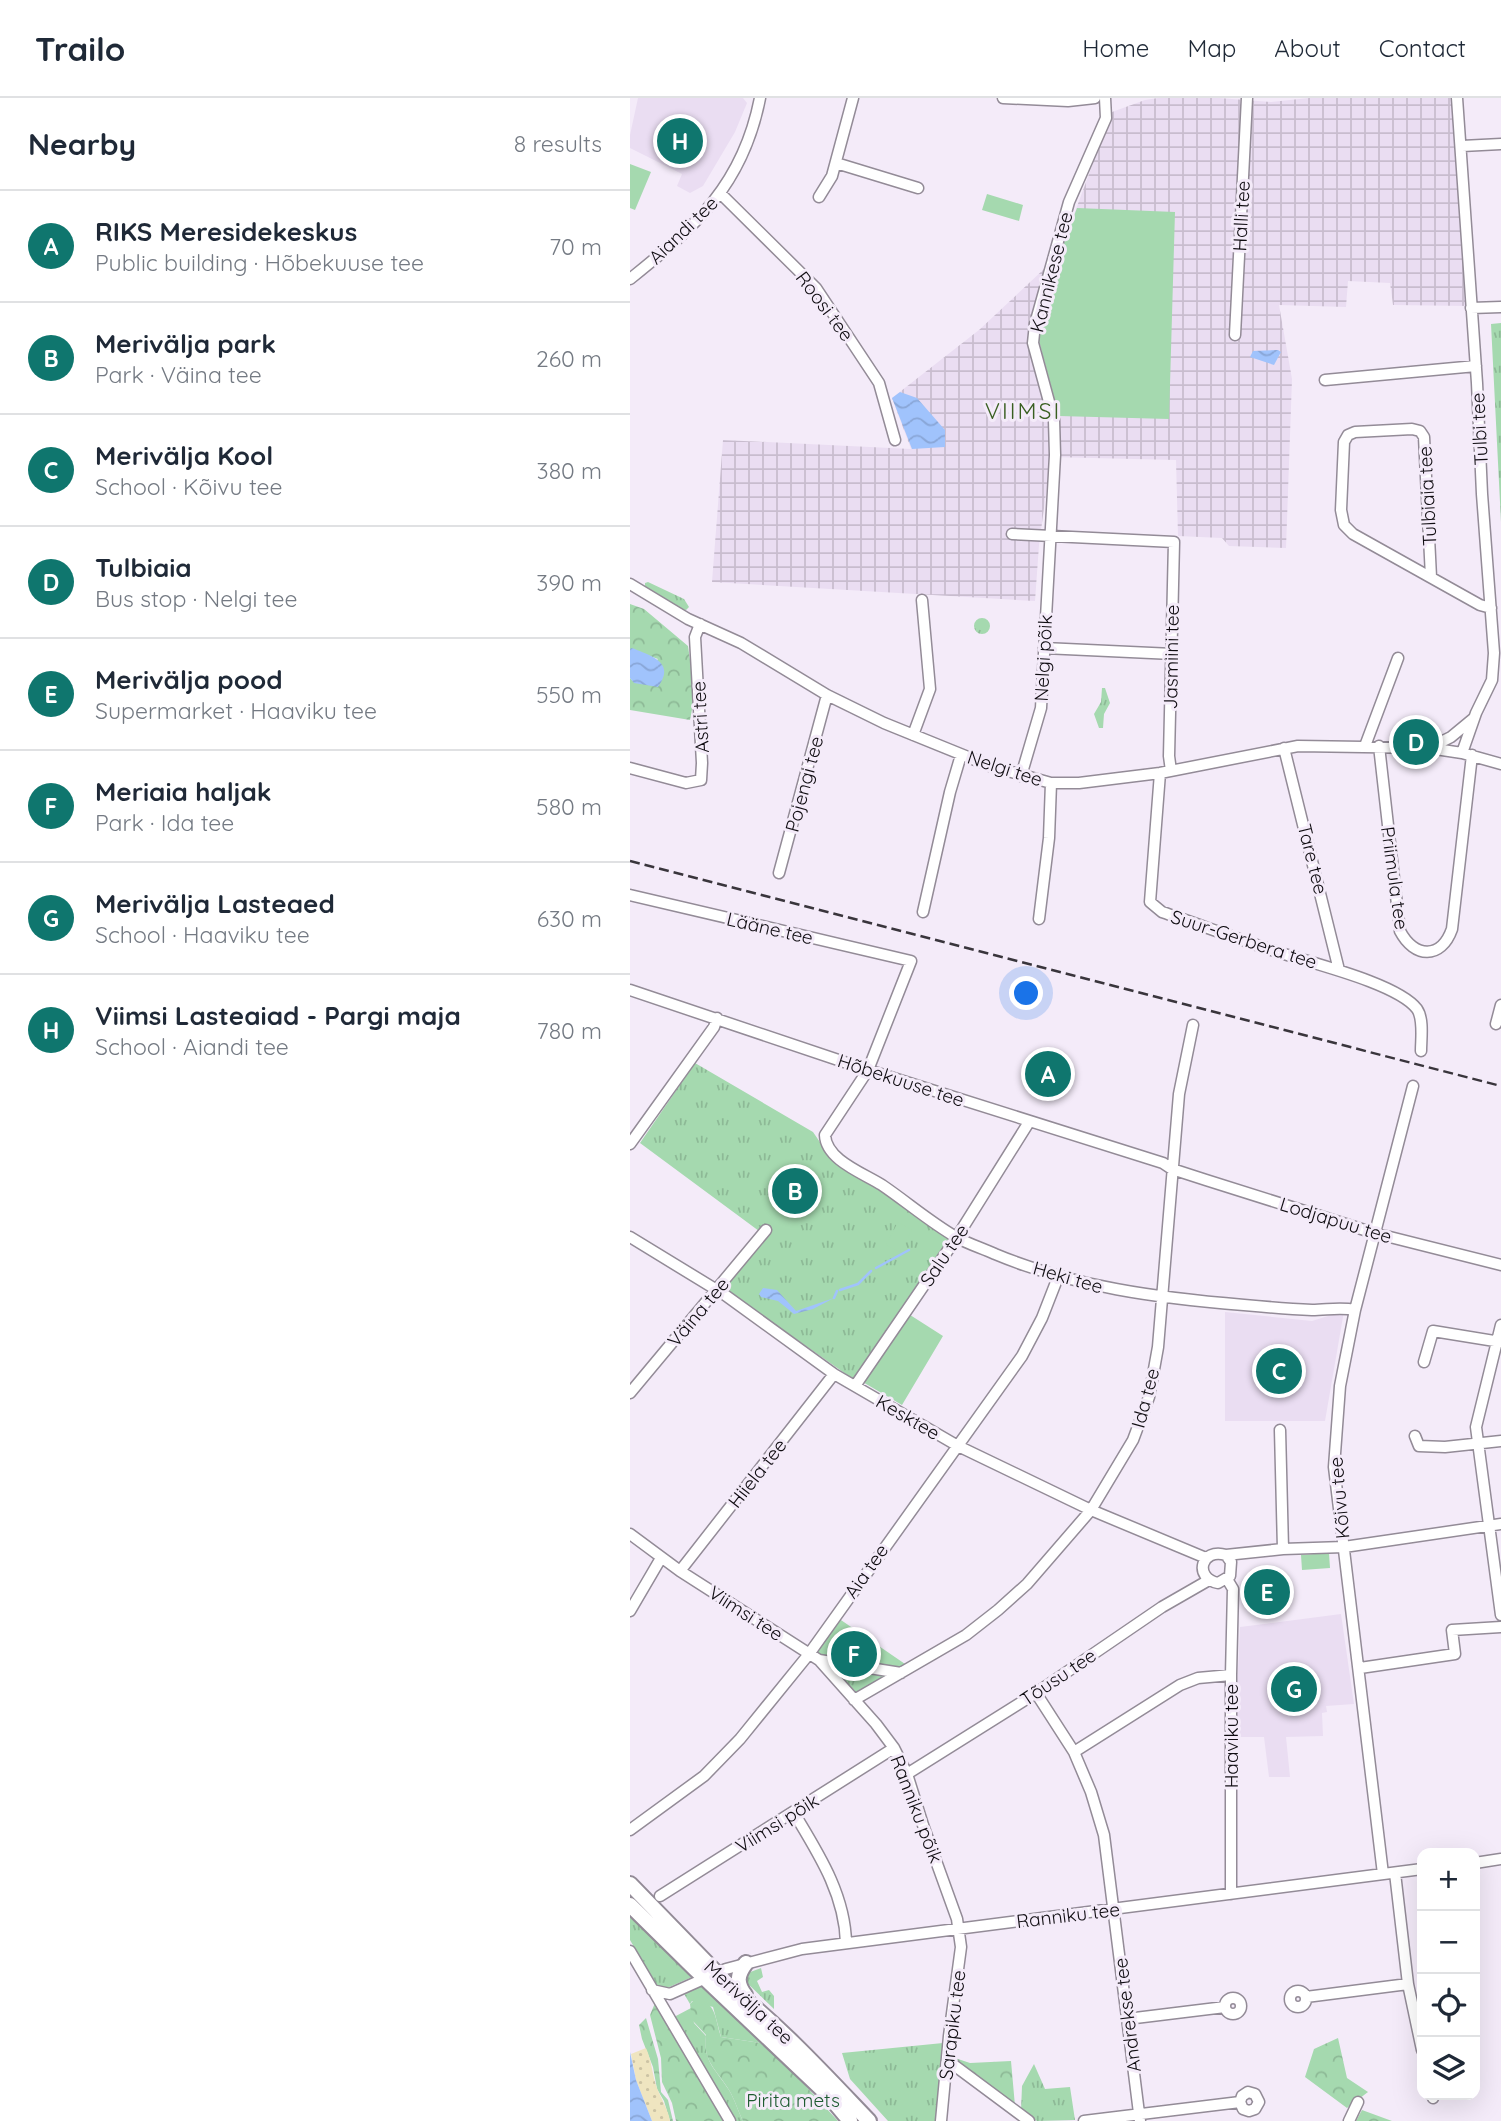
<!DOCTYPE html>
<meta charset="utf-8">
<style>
:root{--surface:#fff;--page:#f2f2f3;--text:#1f2937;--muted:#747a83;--line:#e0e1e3;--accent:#0f766e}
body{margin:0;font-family:Quicksand,sans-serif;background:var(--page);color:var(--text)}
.controls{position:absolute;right:21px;bottom:21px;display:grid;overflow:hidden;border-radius:14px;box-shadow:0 7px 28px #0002}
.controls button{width:63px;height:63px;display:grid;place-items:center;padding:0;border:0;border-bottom:2px solid var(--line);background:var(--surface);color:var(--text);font:35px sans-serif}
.you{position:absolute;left:397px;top:896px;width:24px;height:24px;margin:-18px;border:5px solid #fff;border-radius:50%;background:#1a73e8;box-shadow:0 0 0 10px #1a73e833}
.badge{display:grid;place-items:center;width:46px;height:46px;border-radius:50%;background:var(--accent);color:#fff;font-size:23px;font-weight:700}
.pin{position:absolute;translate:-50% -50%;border:4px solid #fff;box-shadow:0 2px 7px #0006}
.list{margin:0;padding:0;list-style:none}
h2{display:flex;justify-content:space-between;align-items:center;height:91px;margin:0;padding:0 28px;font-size:30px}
h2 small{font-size:23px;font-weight:400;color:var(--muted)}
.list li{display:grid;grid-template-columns:46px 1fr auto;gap:21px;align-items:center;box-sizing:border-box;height:112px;padding:0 28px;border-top:2px solid var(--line)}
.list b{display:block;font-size:26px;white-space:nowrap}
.list p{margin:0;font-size:23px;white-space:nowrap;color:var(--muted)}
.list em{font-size:23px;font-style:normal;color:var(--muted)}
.icon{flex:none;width:38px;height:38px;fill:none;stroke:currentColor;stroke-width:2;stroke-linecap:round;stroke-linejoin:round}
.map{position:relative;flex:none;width:871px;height:2023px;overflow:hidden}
header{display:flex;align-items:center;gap:42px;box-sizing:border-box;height:98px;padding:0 35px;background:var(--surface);border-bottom:2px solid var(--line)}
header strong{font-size:33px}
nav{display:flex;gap:38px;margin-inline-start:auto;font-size:24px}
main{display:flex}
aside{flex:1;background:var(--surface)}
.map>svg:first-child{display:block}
.industrial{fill:url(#industrial-grid)}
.built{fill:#eaddf2}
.grass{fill:url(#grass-tufts)}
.forest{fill:url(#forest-crowns)}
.sand{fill:url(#sand-dots)}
.pitch{fill:#a5d9af}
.water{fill:url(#water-waves)}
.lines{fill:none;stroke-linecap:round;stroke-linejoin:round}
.stream{stroke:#a0c3fc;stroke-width:2.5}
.minor-casing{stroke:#938b97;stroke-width:13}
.secondary-casing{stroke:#938b97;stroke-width:18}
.minor{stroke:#fff;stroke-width:10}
.secondary{stroke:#fff;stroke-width:14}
.rail{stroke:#39353c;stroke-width:2.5;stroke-dasharray:10 5;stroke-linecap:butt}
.labels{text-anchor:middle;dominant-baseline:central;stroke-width:6;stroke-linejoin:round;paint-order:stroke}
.street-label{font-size:19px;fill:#0f0c11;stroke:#f4ebf9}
.park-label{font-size:19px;fill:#1c5b30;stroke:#f4ebf9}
.quarter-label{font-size:23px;letter-spacing:2px;fill:#395f21;stroke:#f4ebf9}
</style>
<header>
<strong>Trailo</strong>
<nav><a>Home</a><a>Map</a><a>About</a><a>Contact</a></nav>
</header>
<main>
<aside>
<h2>Nearby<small>8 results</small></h2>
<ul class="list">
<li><span class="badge">A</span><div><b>RIKS Meresidekeskus</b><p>Public building · Hõbekuuse tee</p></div><em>70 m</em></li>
<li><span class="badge">B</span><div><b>Merivälja park</b><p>Park · Väina tee</p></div><em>260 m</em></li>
<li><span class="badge">C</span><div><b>Merivälja Kool</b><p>School · Kõivu tee</p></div><em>380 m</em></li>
<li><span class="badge">D</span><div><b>Tulbiaia</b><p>Bus stop · Nelgi tee</p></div><em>390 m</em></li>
<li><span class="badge">E</span><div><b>Merivälja pood</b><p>Supermarket · Haaviku tee</p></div><em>550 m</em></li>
<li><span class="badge">F</span><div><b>Meriaia haljak</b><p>Park · Ida tee</p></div><em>580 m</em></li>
<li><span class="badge">G</span><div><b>Merivälja Lasteaed</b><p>School · Haaviku tee</p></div><em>630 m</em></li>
<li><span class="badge">H</span><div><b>Viimsi Lasteaiad - Pargi maja</b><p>School · Aiandi tee</p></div><em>780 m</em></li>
</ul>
</aside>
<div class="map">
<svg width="871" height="2023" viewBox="0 0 871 2023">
<defs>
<pattern id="industrial-grid" width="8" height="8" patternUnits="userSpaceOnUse" patternTransform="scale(1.75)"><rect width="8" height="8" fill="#eaddf2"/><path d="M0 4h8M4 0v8" fill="none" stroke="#c8bcce"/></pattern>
<pattern id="grass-tufts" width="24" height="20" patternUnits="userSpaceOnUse" patternTransform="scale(1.75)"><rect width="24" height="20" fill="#a5d9af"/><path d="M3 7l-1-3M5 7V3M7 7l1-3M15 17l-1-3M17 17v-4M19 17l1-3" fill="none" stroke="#8db996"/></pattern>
<pattern id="forest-crowns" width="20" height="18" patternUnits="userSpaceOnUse" patternTransform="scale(1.75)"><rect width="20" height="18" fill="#a5d9af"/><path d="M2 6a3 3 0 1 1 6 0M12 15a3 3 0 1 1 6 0" fill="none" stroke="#8db996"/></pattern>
<pattern id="sand-dots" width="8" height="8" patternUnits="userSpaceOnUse" patternTransform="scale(1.75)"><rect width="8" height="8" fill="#efe5c0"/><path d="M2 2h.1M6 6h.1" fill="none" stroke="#ccc3a4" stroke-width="1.8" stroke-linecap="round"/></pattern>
<pattern id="water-waves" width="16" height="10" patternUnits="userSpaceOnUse" patternTransform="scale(1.75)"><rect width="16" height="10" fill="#a0c3fc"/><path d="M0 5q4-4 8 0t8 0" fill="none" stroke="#89a6d7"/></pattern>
</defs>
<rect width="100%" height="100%" fill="#f4ebf9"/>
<path class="industrial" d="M 528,0 L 589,0 L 641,4 L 679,0 L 821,0 L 838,208 L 763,207 L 760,185 L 718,183 L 716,209 L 649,207 L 662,281 L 656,450 L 599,448 L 592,440 L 548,438 L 546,362 L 421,359 L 409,447 L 405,503 L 82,484 L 93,342 L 281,351 L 262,300 L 349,232 L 429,157 L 482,14 L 515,2 Z"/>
<path class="built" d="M 8,0 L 113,0 L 117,5 L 105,34 L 73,88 L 60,95 L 47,88 L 52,76 L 0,50 L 0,37 Z
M 714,1213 L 695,1323 L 595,1323 L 595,1214 L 682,1223 Z
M 711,1516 L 724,1606 L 696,1608 L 697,1614 L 692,1615 L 693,1638 L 656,1639 L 660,1679 L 639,1679 L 634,1639 L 605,1639 L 610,1529 Z"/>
<path class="grass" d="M 871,225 L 871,424 L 861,226 Z
M 18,484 L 54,501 L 59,509 L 56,512 L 49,511 L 15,489 L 15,485 Z
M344 528a8 8 0 1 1 16 0a8 8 0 1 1-16 0Z
M 472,590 L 475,590 L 480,605 L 474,616 L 473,630 L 469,630 L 464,616 L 471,604 Z
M 65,965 L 183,1034 L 196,1053 L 322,1138 L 223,1281 L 86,1185 L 129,1133 L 10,1045 Z
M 208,1520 L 278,1568 L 262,1578 L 226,1594 L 186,1553 Z
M 0,1814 L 63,1878 L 62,1879 L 37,1890 L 26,1887 L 0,1842 Z
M 131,1870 L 133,1879 L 127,1883 L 132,1894 L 139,1892 L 144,1898 L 144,1911 L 115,1883 L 115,1876 Z
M 72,1886 L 137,1946 L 91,1939 L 83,1909 L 62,1903 L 60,1906 L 53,1894 Z
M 61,1910 L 64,1925 L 76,1938 C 73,1964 86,1971 99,1992 C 105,2002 108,2013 113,2023 L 102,2023 L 44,1919 Z
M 313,1945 L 308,2023 L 258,2023 L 220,1981 L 212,1955 Z
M 404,1966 L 415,1991 L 440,1989 L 445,2022 L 407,2023 L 391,2013 L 392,1988 Z"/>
<path class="forest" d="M 0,506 L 14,511 L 58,548 L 65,596 L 60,622 L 0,612 L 0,580 L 5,585 L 28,561 L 0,551 Z
M 66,1900 C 87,1905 85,1921 91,1939 L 137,1946 L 208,2023 L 113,2023 C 108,2013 105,2002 99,1992 C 87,1972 72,1963 76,1937 L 62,1922 L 60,1906 Z
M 25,1905 L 93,2023 L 46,2023 L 42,2005 L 32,1984 L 31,1960 L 20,1917 Z
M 16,1920 L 28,1961 L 31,1994 L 38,2002 L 43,2023 L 40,2023 L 34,2003 L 27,1991 L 23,1969 L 12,1941 L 9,1927 Z
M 708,1940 L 717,1980 L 738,1994 L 717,2010 L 675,1979 L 684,1951 Z
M 325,1960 L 340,1965 L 381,1963 L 385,2008 L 327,1966 Z
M 732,2012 L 762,2023 L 726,2023 Z"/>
<path class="sand" d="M 16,1950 C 22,1963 22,1977 27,1990 C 31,2001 38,2011 40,2023 L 22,2023 L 6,1982 L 1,1956 Z"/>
<path class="pitch" d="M 0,66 L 21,74 L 5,112 L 0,110 Z
M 357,96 L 393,107 L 389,123 L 352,112 Z
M 447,110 L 545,114 L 539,321 L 429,318 L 408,239 L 429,157 Z
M 268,1124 L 282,1132 L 270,1154 L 256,1147 Z
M 277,1215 L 313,1238 L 272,1307 L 231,1283 Z
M 699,1455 L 700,1470 L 672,1472 L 671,1457 Z"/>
<path class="water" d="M 648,252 L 651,254 L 644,267 L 620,259 L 623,253 Z
M 270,294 L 287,300 L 315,332 L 315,349 L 282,351 L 262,300 Z
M 2,550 C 21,558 46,564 28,589 L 4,585 L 0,580 L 0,551 Z
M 133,1190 L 147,1192 L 166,1213 L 204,1200 L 183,1211 L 164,1216 L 148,1203 L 131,1199 L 129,1196 Z
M 0,1954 L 6,1982 L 22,2023 L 0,2023 Z"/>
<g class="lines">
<path class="stream" d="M 246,1170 L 279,1152
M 210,1192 L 228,1186 L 241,1173
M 204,1200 L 207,1193"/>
<g class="minor-casing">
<path id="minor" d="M 373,0 L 438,3 L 465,0
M 827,0 L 847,285 L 852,396 L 864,555 L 862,582 L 846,615 L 832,655
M 832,48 L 871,46
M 206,65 L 288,90
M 91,96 L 186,190 L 249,285 L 265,342
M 189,99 L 202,78 L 223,0
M 0,181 C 66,128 113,87 130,0
M 841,210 L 871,209
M 605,237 L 617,0
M 695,282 L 846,268
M 382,436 L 544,444 L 539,658 L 541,673
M 801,479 L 794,339 L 790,333 L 782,331 L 725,334 L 718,337 L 714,344 L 711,412 L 714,427 L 723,436 L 850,507 L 861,510
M 0,486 L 58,521 L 111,545 L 197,597 L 254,625 L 360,668 L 421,685 L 449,685 L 530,675 L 668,648 L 799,650 L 832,655 L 871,666
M 414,550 L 543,556
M 283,637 L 300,591 L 292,502
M 735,648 L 768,560
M 749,648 L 770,833 C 784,860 811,862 822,831 L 842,657
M 654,650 L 709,872
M 799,650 L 821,639 L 844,620
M 0,670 L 56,685 L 71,682 L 72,665 L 65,539 L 70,526
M 530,675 L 520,804 L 532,814 C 573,828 613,843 654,856 C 685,866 768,886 787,911 C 794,921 791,941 791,953
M 391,678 L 411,610 L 425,357 L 424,322 L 403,245 L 405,226 L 439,104 L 476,20 L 475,0
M 149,775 L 197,597
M 0,797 L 281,863 L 238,972 L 195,1037 C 196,1062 233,1075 252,1087 C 277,1104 300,1124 326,1139 C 338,1146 352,1150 365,1156 C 444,1189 528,1200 614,1207 C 636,1209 660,1211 682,1212 C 697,1212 710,1209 725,1212
M 293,814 L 320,694 L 331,657
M 409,821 L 419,740 L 421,685
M 0,892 L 238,972 L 533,1065 L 542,1071 L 576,1082 L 744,1135 L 871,1167
M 866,926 L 871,907
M 0,1046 L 84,929 L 87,920
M 0,1139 L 95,1197 L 204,1276 L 328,1348 L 461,1412 L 576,1460
M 871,1227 L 846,1329 L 871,1517
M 794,1264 L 803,1233 L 871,1244
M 225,1288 L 327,1139 L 399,1024
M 0,1295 L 136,1132
M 650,1332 L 653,1451
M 785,1338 L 789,1348 L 815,1349 L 871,1343
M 0,1436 L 50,1473 L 189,1562 L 246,1626 L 264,1650 L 277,1676 L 293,1727 L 327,1821 L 331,1849 L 319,1938 L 311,2023
M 596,1457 L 601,1464 L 600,1478 L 588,1485 C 563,1480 571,1449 596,1457 L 653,1451 L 714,1449 L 871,1426
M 50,1473 L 204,1276
M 597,1481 L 603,1491 L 601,1577 L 601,1796
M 0,1513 L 31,1460
M 189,1562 L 271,1575
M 730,1570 L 825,1556 L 822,1532 L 871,1529
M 406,1595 L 444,1654 L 461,1694 L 474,1737 L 510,2023
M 224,1602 L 336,1537 L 368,1512 L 397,1486 L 461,1412 L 503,1342 L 519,1299 L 528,1249 L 549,996 L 563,927
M 444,1654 L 550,1587 L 568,1580 L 601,1577
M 277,1676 L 406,1595 L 532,1509 L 579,1482
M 164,1715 C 188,1755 215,1796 216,1845
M 0,1732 L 74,1678 L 110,1641 L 179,1556 L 392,1258 L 412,1220 L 428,1179
M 845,1765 L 871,1761
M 765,1775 L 778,1886 L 792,1952
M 753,1776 L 704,1369 L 710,1288 L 725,1212 L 783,988
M 30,1798 L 264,1650
M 0,1853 L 100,2023
M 22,1892 L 40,1896 L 96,1871 L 172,1851 L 792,1771
M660 1901a8 8 0 1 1 16 0a8 8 0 1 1-16 0Z
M 676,1899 L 778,1886
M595 1908a8 8 0 1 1 16 0a8 8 0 1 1-16 0Z
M 497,1921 L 595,1909
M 317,1962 L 399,2023
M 802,1997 L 803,2000
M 454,2023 L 610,2004 L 613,2011 L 619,2013 L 625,2011 L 629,2004 L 625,1996 L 618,1994 L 612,1998 L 610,2004
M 719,2023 L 728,2004"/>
</g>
<g class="secondary-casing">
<path id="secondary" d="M 0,1786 L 101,1890 C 151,1929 195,1977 239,2023
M 0,1807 L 64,1870 L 199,1998 L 220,2023
M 115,1897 C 106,1885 107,1877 116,1865"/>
</g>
<use href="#minor" class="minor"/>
<use href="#secondary" class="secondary"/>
<path class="rail" d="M 0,763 L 871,988"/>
</g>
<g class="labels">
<g class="street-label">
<text transform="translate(611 118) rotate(-87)">Halli tee</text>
<text transform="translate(53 132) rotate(-44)">Aiandi tee</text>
<text transform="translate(421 174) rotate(-76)">Kannikese tee</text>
<text transform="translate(195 208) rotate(53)">Roosi tee</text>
<text transform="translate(849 331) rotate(-93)">Tulbi tee</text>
<text transform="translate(797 398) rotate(-93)">Tulbiaia tee</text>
<text transform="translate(541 559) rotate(-89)">Jasmiini tee</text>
<text transform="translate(413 560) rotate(-87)">Nelgi põik</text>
<text transform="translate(70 619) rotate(-93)">Astri tee</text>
<text transform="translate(375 670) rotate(18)">Nelgi tee</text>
<text transform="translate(174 686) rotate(-75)">Pojengi tee</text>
<text transform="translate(683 761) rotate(76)">Tare tee</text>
<text transform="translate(765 780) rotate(82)">Priimula tee</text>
<text transform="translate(140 830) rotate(13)">Lääne tee</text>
<text transform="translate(614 841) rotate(18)">Suur-Gerbera tee</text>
<text transform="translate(271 982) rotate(18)">Hõbekuuse tee</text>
<text transform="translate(706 1122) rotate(17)">Lodjapuu tee</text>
<text transform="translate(314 1157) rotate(-56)">Salu tee</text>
<text transform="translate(438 1179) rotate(16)">Heki tee</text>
<text transform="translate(68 1214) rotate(-50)">Väina tee</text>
<text transform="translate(515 1300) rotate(-75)">Ida tee</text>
<text transform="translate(278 1319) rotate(30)">Kesktee</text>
<text transform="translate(127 1375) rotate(-52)">Hiiela tee</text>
<text transform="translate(709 1400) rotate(-95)">Kõivu tee</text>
<text transform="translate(236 1473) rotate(-55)">Aia tee</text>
<text transform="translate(116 1515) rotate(33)">Viimsi tee</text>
<text transform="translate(428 1579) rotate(-34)">Tõusu tee</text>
<text transform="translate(601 1638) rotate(-90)">Haaviku tee</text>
<text transform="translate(287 1711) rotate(69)">Ranniku põik</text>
<text transform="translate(147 1725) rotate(-32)">Viimsi põik</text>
<text transform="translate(438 1817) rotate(-7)">Ranniku tee</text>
<text transform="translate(119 1904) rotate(43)">Merivälja tee</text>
<text transform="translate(497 1917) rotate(-97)">Andrekse tee</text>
<text transform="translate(322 1927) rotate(-83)">Sarapiku tee</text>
</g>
<g class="park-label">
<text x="163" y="2002">Pirita mets</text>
</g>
<g class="quarter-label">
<text x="393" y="312">VIIMSI</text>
</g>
</g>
</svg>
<div class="controls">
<button>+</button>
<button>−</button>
<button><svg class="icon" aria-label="locate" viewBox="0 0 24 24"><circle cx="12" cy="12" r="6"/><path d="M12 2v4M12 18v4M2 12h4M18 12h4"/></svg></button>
<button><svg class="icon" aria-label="layers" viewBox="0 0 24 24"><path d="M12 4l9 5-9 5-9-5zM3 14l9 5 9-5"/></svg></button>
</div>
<div class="you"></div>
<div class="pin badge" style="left:418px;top:976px">A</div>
<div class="pin badge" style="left:165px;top:1093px">B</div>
<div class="pin badge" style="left:649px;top:1273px">C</div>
<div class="pin badge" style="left:786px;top:644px">D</div>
<div class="pin badge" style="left:637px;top:1494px">E</div>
<div class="pin badge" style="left:224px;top:1556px">F</div>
<div class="pin badge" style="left:664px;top:1591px">G</div>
<div class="pin badge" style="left:50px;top:43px">H</div>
</div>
</main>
